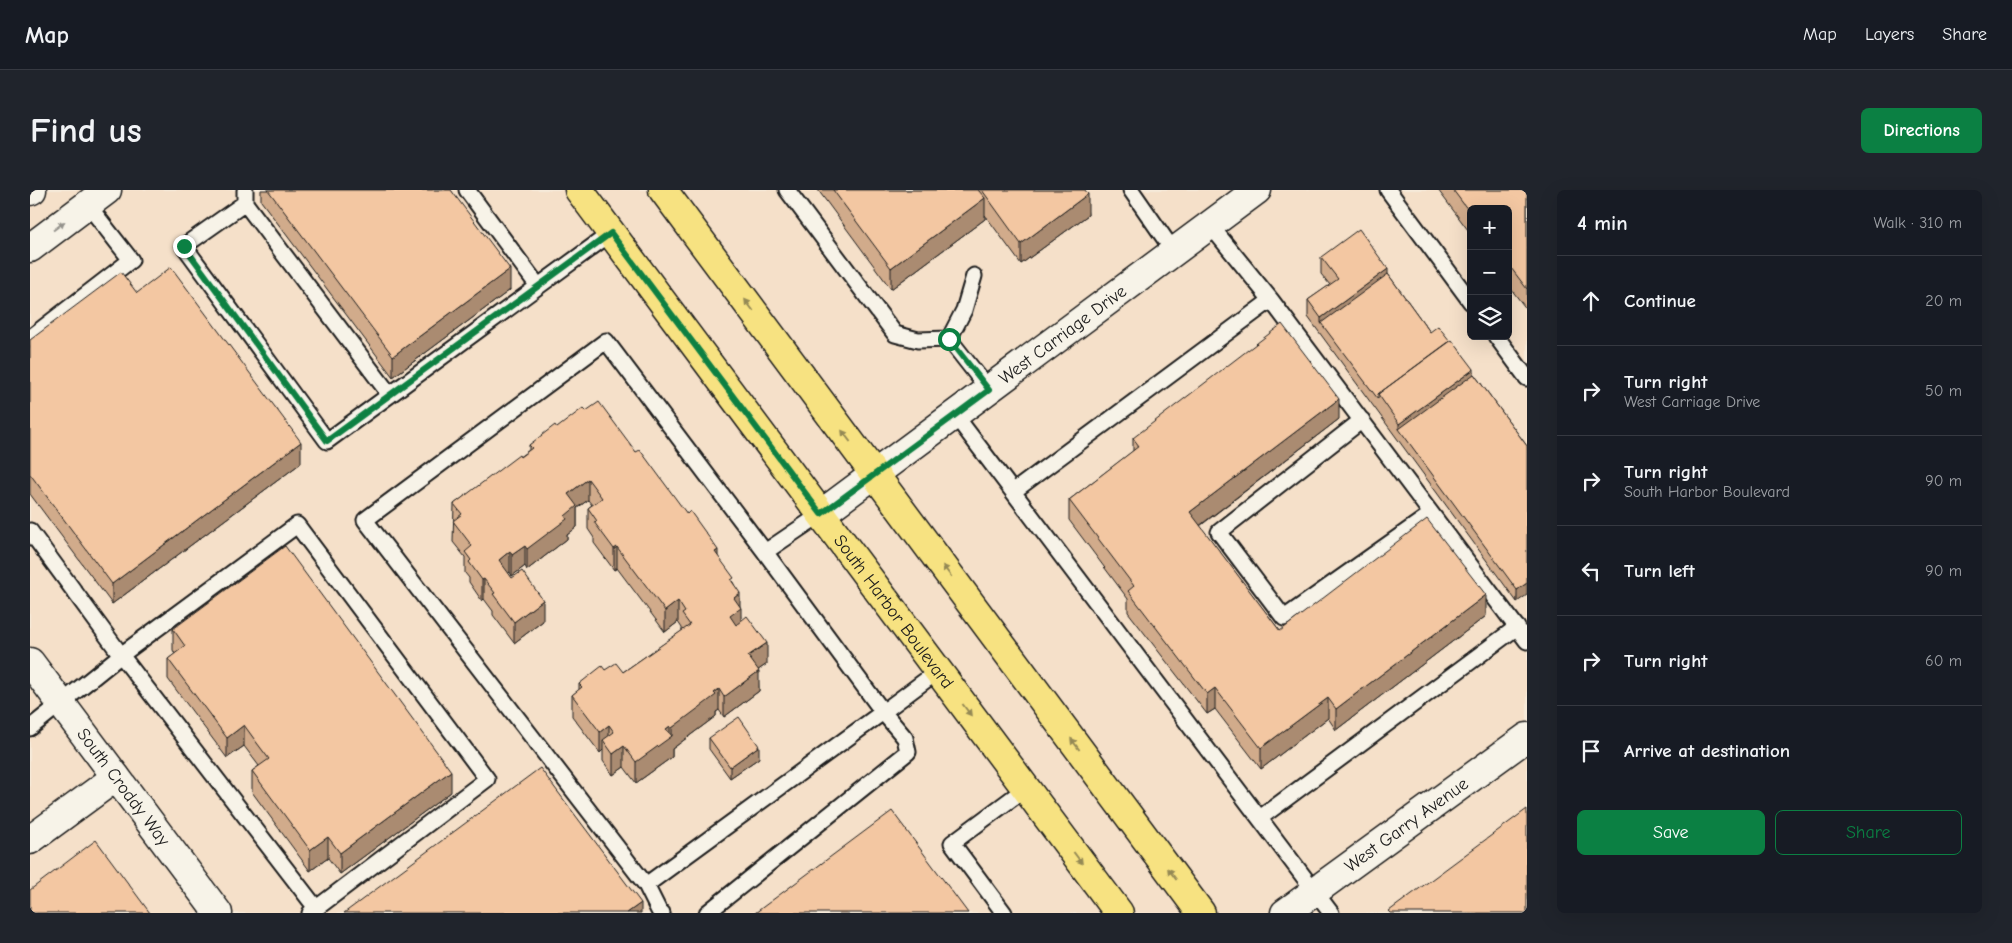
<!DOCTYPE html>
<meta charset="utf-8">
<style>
:root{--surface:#171b24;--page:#20242c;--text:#f1f3f6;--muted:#9ea1a6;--line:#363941;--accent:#0b8043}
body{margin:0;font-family:"Comic Neue",sans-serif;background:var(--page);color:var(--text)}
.controls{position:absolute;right:15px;top:15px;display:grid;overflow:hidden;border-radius:8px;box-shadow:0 5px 20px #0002}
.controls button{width:45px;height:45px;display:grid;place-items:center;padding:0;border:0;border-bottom:1px solid var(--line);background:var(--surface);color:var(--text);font:25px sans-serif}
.stop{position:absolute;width:15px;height:15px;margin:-11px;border:4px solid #0b8043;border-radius:50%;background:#fff}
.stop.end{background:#0b8043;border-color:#fff;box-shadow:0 1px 5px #0008}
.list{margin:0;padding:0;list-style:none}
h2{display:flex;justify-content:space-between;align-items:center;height:65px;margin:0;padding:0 20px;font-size:21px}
h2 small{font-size:16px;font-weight:400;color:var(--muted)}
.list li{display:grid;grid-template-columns:32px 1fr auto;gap:15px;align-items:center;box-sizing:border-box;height:90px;padding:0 20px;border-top:1px solid var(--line)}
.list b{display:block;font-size:19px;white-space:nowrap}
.list p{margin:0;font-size:16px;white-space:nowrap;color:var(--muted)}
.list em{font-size:16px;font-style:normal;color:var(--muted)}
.actions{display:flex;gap:10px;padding:15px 20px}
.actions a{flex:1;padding:11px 0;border:1px solid var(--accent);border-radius:8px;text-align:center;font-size:18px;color:var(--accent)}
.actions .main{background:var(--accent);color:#fff}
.icon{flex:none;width:28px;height:28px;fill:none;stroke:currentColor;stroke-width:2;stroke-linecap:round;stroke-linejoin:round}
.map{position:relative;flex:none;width:1497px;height:723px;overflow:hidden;border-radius:8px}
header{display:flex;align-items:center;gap:30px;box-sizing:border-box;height:70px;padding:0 25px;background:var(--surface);border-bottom:1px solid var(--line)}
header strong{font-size:24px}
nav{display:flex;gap:28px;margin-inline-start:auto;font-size:18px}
.intro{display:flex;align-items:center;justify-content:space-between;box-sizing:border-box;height:120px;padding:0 30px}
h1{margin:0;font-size:35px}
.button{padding:12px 22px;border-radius:8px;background:var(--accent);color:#fff;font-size:18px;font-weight:700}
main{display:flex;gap:30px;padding:0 30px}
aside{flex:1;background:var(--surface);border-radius:8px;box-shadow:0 5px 20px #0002}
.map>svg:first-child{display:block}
.built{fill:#f5e0c9;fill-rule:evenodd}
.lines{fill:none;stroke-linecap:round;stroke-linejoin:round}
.lane-casing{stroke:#1c1c1c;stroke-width:19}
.street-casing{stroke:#1c1c1c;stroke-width:31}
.secondary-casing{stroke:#1c1c1c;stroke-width:31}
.primary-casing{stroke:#1c1c1c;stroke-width:31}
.lane{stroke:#f7f3e8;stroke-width:15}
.street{stroke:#f7f3e8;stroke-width:28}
.secondary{stroke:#f7f3e8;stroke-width:28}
.primary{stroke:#f7e281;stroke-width:28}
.wall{fill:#d1ab8b;stroke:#1c1c1c}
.shaded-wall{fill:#aa8b71;stroke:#1c1c1c}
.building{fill:#f3c7a2;stroke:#1c1c1c}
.oneway{fill:#94928c}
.oneway2{fill:#948954}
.route{stroke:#0b8043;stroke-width:6}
.labels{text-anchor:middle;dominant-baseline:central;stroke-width:4.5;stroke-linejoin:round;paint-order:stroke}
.street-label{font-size:18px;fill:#1c1c1c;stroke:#f7f3e8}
</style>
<header>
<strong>Map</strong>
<nav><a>Map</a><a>Layers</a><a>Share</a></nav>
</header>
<div class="intro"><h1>Find us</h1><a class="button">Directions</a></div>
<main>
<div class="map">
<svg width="1497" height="723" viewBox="0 0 1497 723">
<rect width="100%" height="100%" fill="#f6eada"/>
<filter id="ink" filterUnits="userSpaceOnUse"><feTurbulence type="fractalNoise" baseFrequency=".02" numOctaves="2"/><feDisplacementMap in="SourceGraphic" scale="10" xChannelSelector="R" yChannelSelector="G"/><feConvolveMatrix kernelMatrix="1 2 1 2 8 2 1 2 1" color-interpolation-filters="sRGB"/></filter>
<g filter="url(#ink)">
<path class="built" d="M 0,0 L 1497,0 L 1497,723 L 0,723 ZM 1441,19 L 1478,19 L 1478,146 L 1441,146 Z"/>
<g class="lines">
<g class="lane-casing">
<path id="lane" d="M 215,0 L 215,13 L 154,56 L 297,251 L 581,43
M 437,0 L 508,96
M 757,0 L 865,144 L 888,150 L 919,149 L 959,200
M 1101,0 L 1144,62
M 1358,0 L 1441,112
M 215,13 L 360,205
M 1180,35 L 1241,110 L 1497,451
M 1466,146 L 1497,188
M 0,148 L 101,70 L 58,15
M 919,149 L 934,120 L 944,86
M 925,225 L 1301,723
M 1332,230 L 1189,342 L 1254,428 L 1401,324
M 984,301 L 1241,110
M 0,341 L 91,465 L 286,718
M 735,362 L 853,522 L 908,481
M 0,538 L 91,465 L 267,335 L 457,589 L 280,723
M 1230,628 L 1487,437
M 616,695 L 853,522 L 875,548 L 878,562 L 677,723
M 632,723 L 629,721 L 616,695 L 335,330 L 576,151 L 735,362 L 791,324
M 974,723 L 922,653 L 996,598"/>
</g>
<g class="street-casing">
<g id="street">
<path id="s1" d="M 791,324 L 1227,0"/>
<path id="s2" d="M 0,472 L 188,723"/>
<path d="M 0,650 L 86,587"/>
<path id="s3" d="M 1255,723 L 1497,547"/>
</g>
</g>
<g class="secondary-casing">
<path id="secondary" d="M 0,1 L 2,0
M 0,58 L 77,0"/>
</g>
<g class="primary-casing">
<g id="primary">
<path id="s4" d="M 549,0 L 1089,723"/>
<path d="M 633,0 L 1171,723"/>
</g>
</g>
<use href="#lane" class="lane"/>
<use href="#street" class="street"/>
<use href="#secondary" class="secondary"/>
<use href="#primary" class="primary"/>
</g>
<path class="wall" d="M 231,0 L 421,0 L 480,100 L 363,187 L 231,11 Z
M 788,0 L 1055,0 L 1058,25 L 991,74 L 955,25 L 955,29 L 861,99 Z
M 1408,0 L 1497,0 L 1497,120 L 1478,95 L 1478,19 L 1441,19 L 1441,44 Z
M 1291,67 L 1358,84 L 1400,142 L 1444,184 L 1497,256 L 1487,412 L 1278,127 L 1278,110 L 1300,95 L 1291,84 Z
M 107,103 L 271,273 L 82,414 L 0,304 L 0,150 Z
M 556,221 L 606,262 L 688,367 L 704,394 L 710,417 L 711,431 L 737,474 L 728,480 L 729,501 L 694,527 L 689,520 L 686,522 L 686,526 L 642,559 L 642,567 L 606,593 L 594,577 L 583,585 L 573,571 L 573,560 L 570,563 L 542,526 L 542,505 L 549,500 L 549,494 L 575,480 L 593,482 L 652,441 L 652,438 L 648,432 L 635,442 L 587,378 L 584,380 L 564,353 L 564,348 L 558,339 L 558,318 L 562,315 L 558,310 L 547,318 L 547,337 L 537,345 L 537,349 L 497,380 L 495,376 L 482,386 L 480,382 L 478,383 L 513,431 L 484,453 L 463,425 L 463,421 L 454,409 L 452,411 L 439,392 L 439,388 L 435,383 L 435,367 L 423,352 L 424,314 L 499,260 L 499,255 Z
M 1309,229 L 1170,336 L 1250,441 L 1456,426 L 1306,540 L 1298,528 L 1231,579 L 1185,519 L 1177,524 L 1098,422 L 1098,409 L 1039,330 L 1039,310 L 1103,261 L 1103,248 Z
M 143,439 L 421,602 L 310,684 L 298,668 L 280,681 L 222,602 L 222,581 L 229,576 L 214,556 L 197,568 L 138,489 L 138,469 L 145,464 L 143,460 Z
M 679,548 L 729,568 L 700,588 L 679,559 Z"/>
<path class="shaded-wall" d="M 1058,4 L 1058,25 L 991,74 L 991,54 Z
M 955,8 L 955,29 L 861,99 L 861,78 Z
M 480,79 L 480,100 L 363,187 L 363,166 Z
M 1358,79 L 1358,95 L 1291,133 L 1291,128 Z
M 1444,179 L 1444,195 L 1369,239 L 1369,234 Z
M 1309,209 L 1309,229 L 1160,343 L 1160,322 Z
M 271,252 L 271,273 L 82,414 L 82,394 Z
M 558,289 L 558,310 L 547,318 L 547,337 L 537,345 L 537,349 L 497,380 L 497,359 L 535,326 L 538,304 Z
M 495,356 L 495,376 L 482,386 L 482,365 Z
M 587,357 L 587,378 L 584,380 L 584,359 Z
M 688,360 L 688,380 L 685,362 Z
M 480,361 L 480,382 L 469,391 L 469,370 Z
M 454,389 L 454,409 L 452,411 L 452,390 Z
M 1497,393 L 1497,405 L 1487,412 L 1487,400 Z
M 710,403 L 710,419 L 711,418 L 711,439 L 700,447 L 700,426 L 704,408 Z
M 1456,405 L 1456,426 L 1306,540 L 1306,519 Z
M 513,410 L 513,431 L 484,453 L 484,432 Z
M 648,411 L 648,432 L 635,442 L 635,421 Z
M 737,453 L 737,474 L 718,487 L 718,466 Z
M 729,481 L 729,501 L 694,527 L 694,507 Z
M 1185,498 L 1185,519 L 1177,524 L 1177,504 Z
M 689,499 L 689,520 L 686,522 L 686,526 L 642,559 L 642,567 L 606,593 L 606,572 L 636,539 L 640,536 L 640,547 L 642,546 L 642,538 Z
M 1298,508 L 1298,528 L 1231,579 L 1231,558 Z
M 214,535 L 214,556 L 197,568 L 197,548 Z
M 579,535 L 579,556 L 573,550 L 573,560 L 570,563 L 570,542 Z
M 594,556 L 594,577 L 583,585 L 583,564 Z
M 729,556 L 729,568 L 700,588 L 700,577 Z
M 421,581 L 421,602 L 310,684 L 310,663 Z
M 298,647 L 298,668 L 280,681 L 280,660 Z
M 611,713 L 611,723 L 597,723 Z"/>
<path class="building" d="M 238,0 L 421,0 L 480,79 L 363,166 Z
M 803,0 L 948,0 L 955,8 L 861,78 Z
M 952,0 L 1055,0 L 1058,4 L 991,54 Z
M 1423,0 L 1497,0 L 1497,99 L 1478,74 L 1478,19 L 1441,19 L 1441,24 Z
M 1329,39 L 1358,79 L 1291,128 L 1278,110 L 1308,89 L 1291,67 Z
M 141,77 L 271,252 L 82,394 L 0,284 L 0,150 L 91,82 L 107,103 Z
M 1358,84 L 1400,142 L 1408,136 L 1420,151 L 1348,204 L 1348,209 L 1291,133 Z
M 1252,134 L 1309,209 L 1160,322 L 1250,441 L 1397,329 L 1456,405 L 1306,519 L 1298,508 L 1231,558 L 1185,498 L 1177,504 L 1098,401 L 1104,396 L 1039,310 L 1109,256 L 1103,248 Z
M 1422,150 L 1444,179 L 1369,234 L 1348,204 Z
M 1444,184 L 1497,256 L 1497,393 L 1487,400 L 1369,239 Z
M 569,212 L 606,262 L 610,260 L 657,324 L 660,321 L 688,360 L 685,362 L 704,388 L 701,390 L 710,403 L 704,408 L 711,418 L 700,426 L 706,435 L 717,426 L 737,453 L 718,466 L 729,481 L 694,507 L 689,499 L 684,503 L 686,505 L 642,538 L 640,536 L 636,539 L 642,546 L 606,572 L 594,556 L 583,564 L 573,550 L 584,542 L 579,535 L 570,542 L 542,505 L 552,497 L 549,494 L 572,476 L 575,480 L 586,473 L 593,482 L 660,435 L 652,424 L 655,422 L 648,411 L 635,421 L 587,357 L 584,359 L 564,332 L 567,331 L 558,318 L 572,308 L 558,289 L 538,304 L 547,316 L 535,326 L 537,329 L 497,359 L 495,356 L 482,365 L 480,361 L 469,370 L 482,388 L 492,381 L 513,410 L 484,432 L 463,404 L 465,403 L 454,389 L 452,390 L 439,372 L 441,370 L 435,362 L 442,356 L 423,331 L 432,324 L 424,314 L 489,265 L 490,267 L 502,258 L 499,255 L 525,235 L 527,238 L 553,218 L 556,221 Z
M 255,356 L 421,581 L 310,663 L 298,647 L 280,660 L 222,581 L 239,569 L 227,553 L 214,535 L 197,548 L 138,469 L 155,456 L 143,439 Z
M 709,527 L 729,556 L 700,577 L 679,548 Z
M 510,578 L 611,713 L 597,723 L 314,723 Z
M 1497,619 L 1497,723 L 1361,723 L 1359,721 Z
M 862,621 L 938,723 L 725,723 Z
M 66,650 L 120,723 L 0,723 L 0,700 Z"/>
<defs><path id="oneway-solid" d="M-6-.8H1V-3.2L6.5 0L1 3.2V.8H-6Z" transform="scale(1.25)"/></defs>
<use class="oneway" href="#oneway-solid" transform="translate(29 36) rotate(-37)"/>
<g class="oneway2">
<use href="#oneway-solid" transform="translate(719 115) rotate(-127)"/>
<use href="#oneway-solid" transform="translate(816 246) rotate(-127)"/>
<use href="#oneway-solid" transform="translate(917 381) rotate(-127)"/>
<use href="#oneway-solid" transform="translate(937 520) rotate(53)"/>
<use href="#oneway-solid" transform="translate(1045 554) rotate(-127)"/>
<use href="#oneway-solid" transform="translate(1048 668) rotate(53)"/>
<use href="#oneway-solid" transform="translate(1142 684) rotate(-127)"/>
</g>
</g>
<g class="lines" filter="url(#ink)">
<path class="route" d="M 154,56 L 297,251 L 581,43 L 791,324 L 959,200 L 919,149"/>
</g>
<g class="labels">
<g class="street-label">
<text stroke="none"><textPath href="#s1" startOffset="301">West Carriage Drive</textPath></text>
<text stroke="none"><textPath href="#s4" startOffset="526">South Harbor Boulevard</textPath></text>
<text stroke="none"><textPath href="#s2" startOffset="156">South Croddy Way</textPath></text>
<text stroke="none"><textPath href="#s3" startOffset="150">West Garry Avenue</textPath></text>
</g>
</g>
</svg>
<div class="controls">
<button>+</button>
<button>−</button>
<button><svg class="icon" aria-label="layers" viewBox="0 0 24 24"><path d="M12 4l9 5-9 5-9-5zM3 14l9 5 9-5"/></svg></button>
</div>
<div class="stop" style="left:919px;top:149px"></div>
<div class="stop end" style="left:154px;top:56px"></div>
</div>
<aside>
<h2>4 min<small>Walk · 310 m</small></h2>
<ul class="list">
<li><svg class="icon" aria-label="ahead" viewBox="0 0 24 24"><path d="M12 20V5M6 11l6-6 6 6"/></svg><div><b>Continue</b></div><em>20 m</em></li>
<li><svg class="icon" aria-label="right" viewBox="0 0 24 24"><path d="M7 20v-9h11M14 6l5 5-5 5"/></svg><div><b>Turn right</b><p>West Carriage Drive</p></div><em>50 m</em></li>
<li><svg class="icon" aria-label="right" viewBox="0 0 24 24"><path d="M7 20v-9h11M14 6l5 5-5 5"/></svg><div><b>Turn right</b><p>South Harbor Boulevard</p></div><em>90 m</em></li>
<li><svg class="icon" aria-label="left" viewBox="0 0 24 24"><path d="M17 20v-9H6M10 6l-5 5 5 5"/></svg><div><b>Turn left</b></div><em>90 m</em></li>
<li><svg class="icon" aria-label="right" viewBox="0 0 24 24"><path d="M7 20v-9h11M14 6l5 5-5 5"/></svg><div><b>Turn right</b></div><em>60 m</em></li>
<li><svg class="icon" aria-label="arrive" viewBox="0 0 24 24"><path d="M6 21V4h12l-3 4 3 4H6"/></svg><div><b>Arrive at destination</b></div></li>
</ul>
<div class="actions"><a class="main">Save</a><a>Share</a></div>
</aside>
</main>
